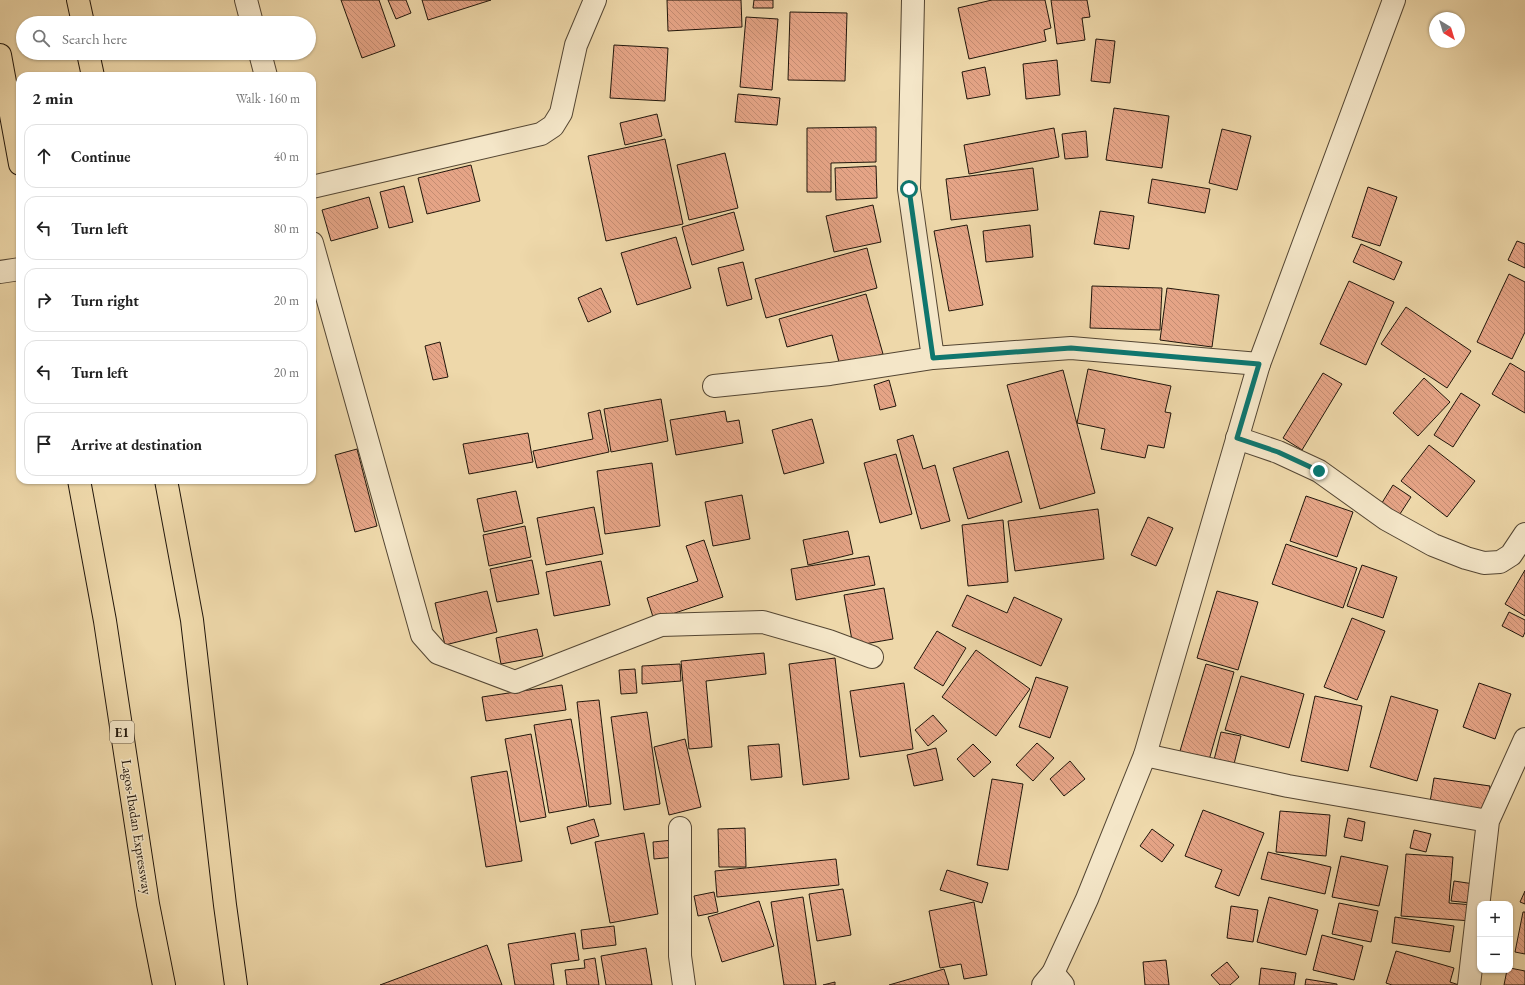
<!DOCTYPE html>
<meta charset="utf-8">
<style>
:root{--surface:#fff;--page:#f6f6f6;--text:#222;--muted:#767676;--line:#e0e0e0}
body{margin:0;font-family:"EB Garamond",serif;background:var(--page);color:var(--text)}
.controls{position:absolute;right:12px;bottom:12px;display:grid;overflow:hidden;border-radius:8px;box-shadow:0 1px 3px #0004}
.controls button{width:36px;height:36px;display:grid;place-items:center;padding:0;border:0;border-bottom:1px solid var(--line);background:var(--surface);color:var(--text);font:20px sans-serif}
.compass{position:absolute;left:1429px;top:12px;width:36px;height:36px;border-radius:50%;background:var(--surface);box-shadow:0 1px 3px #0004;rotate:142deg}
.stop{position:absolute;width:12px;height:12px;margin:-9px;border:3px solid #0f766e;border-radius:50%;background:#fff}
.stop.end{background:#0f766e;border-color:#fff;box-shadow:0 1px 4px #0008}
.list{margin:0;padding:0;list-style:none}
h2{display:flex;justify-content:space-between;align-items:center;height:52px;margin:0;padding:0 16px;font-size:17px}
h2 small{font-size:13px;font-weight:400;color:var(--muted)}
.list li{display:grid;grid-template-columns:26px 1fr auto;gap:12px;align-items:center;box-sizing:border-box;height:64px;margin:0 8px 8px;padding:0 8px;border:1px solid var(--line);border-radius:12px}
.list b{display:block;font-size:15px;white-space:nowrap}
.list em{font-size:13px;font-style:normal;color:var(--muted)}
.icon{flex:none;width:22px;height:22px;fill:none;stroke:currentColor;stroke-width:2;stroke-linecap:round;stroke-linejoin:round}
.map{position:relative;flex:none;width:1525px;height:985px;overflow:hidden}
.search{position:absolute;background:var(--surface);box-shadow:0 1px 3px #0004;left:16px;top:16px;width:300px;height:44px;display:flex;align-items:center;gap:10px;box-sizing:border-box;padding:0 14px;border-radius:22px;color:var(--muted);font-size:15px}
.panel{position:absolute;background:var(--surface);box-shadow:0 1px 3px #0004;left:16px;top:72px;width:300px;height:412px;border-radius:12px}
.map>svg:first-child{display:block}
.building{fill:url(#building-back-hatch);stroke:#21160b}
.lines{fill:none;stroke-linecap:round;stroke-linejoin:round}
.minor-casing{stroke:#544633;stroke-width:24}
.tertiary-casing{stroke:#544633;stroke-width:24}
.motorway-casing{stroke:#21160b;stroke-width:24}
.minor{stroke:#f4e6c8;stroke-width:22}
.tertiary{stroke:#f4e6c8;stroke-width:22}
.motorway{stroke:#eed8aa;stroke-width:22}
.route{stroke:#0f766e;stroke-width:5}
.labels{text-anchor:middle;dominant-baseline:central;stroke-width:3;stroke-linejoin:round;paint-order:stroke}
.shield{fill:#f4e6c8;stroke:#605444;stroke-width:1}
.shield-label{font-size:13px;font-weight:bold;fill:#21160b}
.street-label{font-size:14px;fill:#21160b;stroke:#f4e6c8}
</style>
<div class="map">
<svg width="1525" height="985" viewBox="0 0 1525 985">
<defs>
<pattern id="building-back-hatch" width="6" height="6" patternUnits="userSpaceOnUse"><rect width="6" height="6" fill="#e5a486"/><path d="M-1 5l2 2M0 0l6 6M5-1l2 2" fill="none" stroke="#c48c72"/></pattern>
</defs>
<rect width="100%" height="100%" fill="#eed8aa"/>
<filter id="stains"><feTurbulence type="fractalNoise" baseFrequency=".005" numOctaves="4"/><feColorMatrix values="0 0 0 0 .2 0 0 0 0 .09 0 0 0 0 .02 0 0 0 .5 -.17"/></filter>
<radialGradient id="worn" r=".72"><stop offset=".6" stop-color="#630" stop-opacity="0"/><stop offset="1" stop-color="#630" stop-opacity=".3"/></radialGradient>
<path class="building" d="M 341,0 L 379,0 L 395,46 L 362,58 Z
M 388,0 L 406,0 L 411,13 L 396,19 Z
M 422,0 L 491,0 L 428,20 Z
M 667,0 L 741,0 L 742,27 L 668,31 Z
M 754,0 L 773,0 L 773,8 L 753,8 Z
M 992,0 L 1045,0 L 1051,28 L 1044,30 L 1046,41 L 969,59 L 958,8 Z
M 1051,0 L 1087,0 L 1090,17 L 1082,18 L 1085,40 L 1057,44 Z
M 790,12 L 847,13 L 845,81 L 788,80 Z
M 746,17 L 778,19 L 772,90 L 740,87 Z
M 1096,39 L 1115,41 L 1110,83 L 1091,81 Z
M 614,45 L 668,48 L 665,101 L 610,98 Z
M 1057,60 L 1060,95 L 1026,99 L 1023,64 Z
M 985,67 L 990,95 L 967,99 L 962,72 Z
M 738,94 L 780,98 L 777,125 L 735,122 Z
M 1114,108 L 1169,116 L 1162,168 L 1106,160 Z
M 657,114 L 662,136 L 625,145 L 620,123 Z
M 876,127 L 876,162 L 831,163 L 831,192 L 807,192 L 807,128 Z
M 1054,128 L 1059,157 L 969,174 L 964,145 Z
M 1222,129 L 1251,136 L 1237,190 L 1209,183 Z
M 1086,131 L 1088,157 L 1065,159 L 1062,134 Z
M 665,139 L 683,224 L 606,241 L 588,156 Z
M 725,153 L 738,208 L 689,220 L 677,165 Z
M 471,165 L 480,201 L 427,214 L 418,178 Z
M 876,166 L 877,198 L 836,200 L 835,168 Z
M 1033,168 L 1038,210 L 951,220 L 946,179 Z
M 1152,179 L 1210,189 L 1205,213 L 1148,203 Z
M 404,186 L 413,222 L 389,228 L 380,192 Z
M 1368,187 L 1397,197 L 1380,246 L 1352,237 Z
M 369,197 L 378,228 L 331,241 L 322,210 Z
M 873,205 L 881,242 L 834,252 L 826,216 Z
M 1100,211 L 1134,216 L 1129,249 L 1094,244 Z
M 734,212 L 744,250 L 692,265 L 682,227 Z
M 967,225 L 983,305 L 949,311 L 934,231 Z
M 1030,225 L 1033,257 L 986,262 L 983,231 Z
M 676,237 L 691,288 L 637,305 L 621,253 Z
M 1517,241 L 1525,244 L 1525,268 L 1508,260 Z
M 1361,244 L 1402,262 L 1394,280 L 1353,262 Z
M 867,248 L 877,288 L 766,318 L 755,279 Z
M 743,262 L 752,299 L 727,306 L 718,268 Z
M 1509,274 L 1525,282 L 1525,332 L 1512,359 L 1477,342 Z
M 1349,281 L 1394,302 L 1366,365 L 1320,344 Z
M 1092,286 L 1162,288 L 1160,330 L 1090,328 Z
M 601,288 L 611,312 L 588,322 L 578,298 Z
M 1167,288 L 1219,295 L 1212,347 L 1160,340 Z
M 866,294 L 883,354 L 840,366 L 832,335 L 787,347 L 779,319 Z
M 1406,307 L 1471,351 L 1447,388 L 1381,344 Z
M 440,342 L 448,377 L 433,380 L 425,346 Z
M 1510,363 L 1525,372 L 1525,413 L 1492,394 Z
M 1088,369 L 1171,386 L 1165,412 L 1171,413 L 1164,448 L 1148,445 L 1145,458 L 1101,449 L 1105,429 L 1077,423 Z
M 1063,370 L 1095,493 L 1040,509 L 1007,385 Z
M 1323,373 L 1342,384 L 1302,450 L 1283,438 Z
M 1424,378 L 1450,402 L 1418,436 L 1393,413 Z
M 889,380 L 896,406 L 880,410 L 874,385 Z
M 1461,393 L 1480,405 L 1453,447 L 1434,435 Z
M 661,399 L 668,441 L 611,452 L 604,409 Z
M 600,410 L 609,452 L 537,468 L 533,451 L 593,439 L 588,413 Z
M 725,411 L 727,422 L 739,420 L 743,443 L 676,455 L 670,420 Z
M 812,419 L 824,463 L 784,474 L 772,430 Z
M 528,433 L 533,462 L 469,474 L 463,444 Z
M 913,435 L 923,469 L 935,465 L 950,521 L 921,529 L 897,440 Z
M 1429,445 L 1475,481 L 1447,517 L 1401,481 Z
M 357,449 L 377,526 L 355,532 L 335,455 Z
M 1008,451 L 1022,502 L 968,519 L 953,468 Z
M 896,454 L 912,514 L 880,523 L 864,463 Z
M 652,463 L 660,526 L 605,534 L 597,471 Z
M 1393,485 L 1411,497 L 1398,517 L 1380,506 Z
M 516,491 L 523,523 L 484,532 L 477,499 Z
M 742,495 L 750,539 L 713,546 L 705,502 Z
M 1306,496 L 1353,512 L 1337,557 L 1290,541 Z
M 594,507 L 603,554 L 546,565 L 537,518 Z
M 1098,509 L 1104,559 L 1015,571 L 1008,521 Z
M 1148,517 L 1173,528 L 1156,566 L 1131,555 Z
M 1003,520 L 1008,582 L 968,586 L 962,525 Z
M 525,526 L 531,557 L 489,566 L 483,535 Z
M 848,531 L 853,554 L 808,565 L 803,540 Z
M 704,540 L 723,597 L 654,620 L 647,598 L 698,581 L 686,546 Z
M 1286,544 L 1357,568 L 1343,608 L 1272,584 Z
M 869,556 L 875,585 L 796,600 L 791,569 Z
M 532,560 L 539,594 L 497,602 L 490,569 Z
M 601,561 L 610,605 L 554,616 L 546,572 Z
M 1362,565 L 1397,577 L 1383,618 L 1347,606 Z
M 1525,570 L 1525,616 L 1505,604 Z
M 884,588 L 893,639 L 853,646 L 844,595 Z
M 487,591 L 497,632 L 445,645 L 435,603 Z
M 1217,591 L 1258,602 L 1238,670 L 1197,658 Z
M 967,595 L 1007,613 L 1014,597 L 1062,619 L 1041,666 L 952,626 Z
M 1509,612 L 1525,620 L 1525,632 L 1523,637 L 1502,626 Z
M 1352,618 L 1385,631 L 1357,700 L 1324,687 Z
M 537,629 L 543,656 L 501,664 L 496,638 Z
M 937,631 L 966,648 L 943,686 L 914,668 Z
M 976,650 L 1030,689 L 996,736 L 942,697 Z
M 764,653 L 766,674 L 706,681 L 712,747 L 689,749 L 681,661 Z
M 835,658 L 849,779 L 803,785 L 789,664 Z
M 680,664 L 681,681 L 642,684 L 642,666 Z
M 1206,664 L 1234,672 L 1209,760 L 1180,751 Z
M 635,669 L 637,693 L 621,694 L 619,670 Z
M 1241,676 L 1304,694 L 1289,748 L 1225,730 Z
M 1036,677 L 1068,687 L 1050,738 L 1019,727 Z
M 904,683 L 913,749 L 860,757 L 850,691 Z
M 1479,683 L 1511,694 L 1495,739 L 1463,727 Z
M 562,685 L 566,710 L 486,721 L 482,697 Z
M 1315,696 L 1362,706 L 1348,771 L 1301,761 Z
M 1391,696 L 1438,710 L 1417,781 L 1370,767 Z
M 599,700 L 611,804 L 589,807 L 577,702 Z
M 647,712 L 660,804 L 624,810 L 611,717 Z
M 933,715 L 947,731 L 928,746 L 915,730 Z
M 571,719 L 587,806 L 549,813 L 534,725 Z
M 1221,732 L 1241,736 L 1233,768 L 1213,764 Z
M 531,734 L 546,817 L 520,822 L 505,739 Z
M 685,739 L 701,807 L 669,815 L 654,747 Z
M 1037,743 L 1054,758 L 1033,781 L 1016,765 Z
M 779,744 L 782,777 L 751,780 L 748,746 Z
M 973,744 L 991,762 L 974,777 L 957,759 Z
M 936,748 L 943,780 L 914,786 L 907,755 Z
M 1070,761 L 1085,779 L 1064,796 L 1050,779 Z
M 507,771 L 522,861 L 486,867 L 471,777 Z
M 1434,778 L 1490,786 L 1487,811 L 1430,802 Z
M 992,779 L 1023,784 L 1008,870 L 977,865 Z
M 1203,810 L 1264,833 L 1239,896 L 1215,887 L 1222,870 L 1185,856 Z
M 1280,811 L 1330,815 L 1326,856 L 1276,852 Z
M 1348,818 L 1365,822 L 1362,841 L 1344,837 Z
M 594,819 L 599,836 L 571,844 L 567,827 Z
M 745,828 L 746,867 L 719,867 L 718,829 Z
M 1152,829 L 1174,845 L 1162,862 L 1140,846 Z
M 1414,830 L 1431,834 L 1426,852 L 1410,848 Z
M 644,833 L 658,914 L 610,923 L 595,842 Z
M 673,840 L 675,857 L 654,859 L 653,842 Z
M 1268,852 L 1331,867 L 1325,894 L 1261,879 Z
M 1406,854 L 1453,857 L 1449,903 L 1473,905 L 1472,921 L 1401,916 Z
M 1341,856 L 1388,866 L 1379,906 L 1332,897 Z
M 836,859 L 839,885 L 717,897 L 715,871 Z
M 947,870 L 988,883 L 982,903 L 940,890 Z
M 1454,881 L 1474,884 L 1471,903 L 1451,901 Z
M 843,889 L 851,935 L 817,941 L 809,894 Z
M 1525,891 L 1525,904 L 1520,902 Z
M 714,892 L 718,912 L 698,916 L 694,896 Z
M 803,897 L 816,985 L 784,985 L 771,902 Z
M 1269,897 L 1318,910 L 1306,955 L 1257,942 Z
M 759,901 L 774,946 L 722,962 L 708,917 Z
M 974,902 L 987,975 L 964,979 L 961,964 L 940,968 L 929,911 Z
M 1339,903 L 1378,911 L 1371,942 L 1332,934 Z
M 1231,906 L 1258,910 L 1253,942 L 1227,938 Z
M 1523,912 L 1525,912 L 1525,954 L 1515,952 Z
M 1395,917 L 1454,926 L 1450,952 L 1392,943 Z
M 614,926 L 616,945 L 583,949 L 581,930 Z
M 575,933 L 579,960 L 551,964 L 554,985 L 515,985 L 508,944 Z
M 1322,935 L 1363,946 L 1354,980 L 1313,970 Z
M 487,945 L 502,985 L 380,985 Z
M 646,948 L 652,985 L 606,985 L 601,956 Z
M 1396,951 L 1454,968 L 1450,982 L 1459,985 L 1392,985 L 1386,983 Z
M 595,958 L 599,985 L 567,985 L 565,970 L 585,968 L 584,960 Z
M 1166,960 L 1169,985 L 1145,985 L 1143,962 Z
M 1227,962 L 1239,977 L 1230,985 L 1220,985 L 1211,975 Z
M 1261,968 L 1296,973 L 1294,985 L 1259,985 Z
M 1510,968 L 1525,971 L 1525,985 L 1504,985 L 1507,970 L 1510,970 Z
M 944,969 L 949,985 L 889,985 Z
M 1306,979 L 1337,984 L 1337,985 L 1305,985 Z
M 835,982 L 835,985 L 823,985 Z"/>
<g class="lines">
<g class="minor-casing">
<path id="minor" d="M 246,0 L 252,23
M 260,53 L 266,76
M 312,187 L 541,134 L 553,126 L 561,113 L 576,45 L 595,0
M 312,243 L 422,635 L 438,653 L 515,682 L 661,625 L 763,622 L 829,641 L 872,657
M 0,272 L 20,269
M 933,358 L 1071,348 L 1259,364
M 714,386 L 830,374 L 933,358 L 909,189 L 913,0
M 1237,438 L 1278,452 L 1319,471 L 1386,519 L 1433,545 L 1466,558 L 1484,563 L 1500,562 L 1511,555 L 1525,534
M 1145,755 L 1288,786 L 1488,821
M 680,828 L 680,956 L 684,985
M 1053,973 L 1063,985
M 1469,985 L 1488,821 L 1525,739"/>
</g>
<g class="tertiary-casing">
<path id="tertiary" d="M 1043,985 L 1053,973 L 1087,899 L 1145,755 L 1259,364 L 1394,0"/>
</g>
<g class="motorway-casing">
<path id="motorway" d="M 78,0 L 83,23
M 88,53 L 93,76
M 0,55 L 20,164
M 79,480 L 105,621 L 148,904 L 164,985
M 166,480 L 192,620 L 225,905 L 236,985"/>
</g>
<use href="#minor" class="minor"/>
<use href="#tertiary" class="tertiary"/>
<use href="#motorway" class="motorway"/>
</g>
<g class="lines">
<path class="route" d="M 909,189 L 933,358 L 1071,348 L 1259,364 L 1237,438 L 1278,452 L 1319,471"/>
</g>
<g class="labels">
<rect class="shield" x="110" y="721" width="24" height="22" rx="3"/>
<g class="shield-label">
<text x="122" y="732">E1</text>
</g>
<g class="street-label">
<text transform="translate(137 827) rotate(81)">Lagos-Ibadan Expressway</text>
</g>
</g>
<rect width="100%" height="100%" filter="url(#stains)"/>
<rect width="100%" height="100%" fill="url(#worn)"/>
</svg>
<div class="controls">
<button>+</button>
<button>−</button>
</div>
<svg class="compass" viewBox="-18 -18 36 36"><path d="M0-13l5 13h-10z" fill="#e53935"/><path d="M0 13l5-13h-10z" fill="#767676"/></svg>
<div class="stop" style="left:909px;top:189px"></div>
<div class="stop end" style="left:1319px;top:471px"></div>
<div class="search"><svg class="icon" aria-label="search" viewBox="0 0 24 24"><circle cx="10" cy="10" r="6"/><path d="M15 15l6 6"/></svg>Search here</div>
<section class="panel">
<h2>2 min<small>Walk · 160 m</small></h2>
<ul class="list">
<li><svg class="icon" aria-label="ahead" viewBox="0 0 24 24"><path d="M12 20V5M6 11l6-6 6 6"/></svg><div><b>Continue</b></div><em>40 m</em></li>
<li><svg class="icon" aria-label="left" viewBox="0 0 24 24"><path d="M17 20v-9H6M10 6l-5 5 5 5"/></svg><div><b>Turn left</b></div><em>80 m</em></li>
<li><svg class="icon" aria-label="right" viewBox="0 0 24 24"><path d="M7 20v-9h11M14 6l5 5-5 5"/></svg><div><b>Turn right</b></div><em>20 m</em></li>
<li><svg class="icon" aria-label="left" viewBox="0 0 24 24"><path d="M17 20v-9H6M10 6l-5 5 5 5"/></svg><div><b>Turn left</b></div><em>20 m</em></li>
<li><svg class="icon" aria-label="arrive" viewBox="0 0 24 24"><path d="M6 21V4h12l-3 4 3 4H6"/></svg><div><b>Arrive at destination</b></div></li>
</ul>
</section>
</div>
